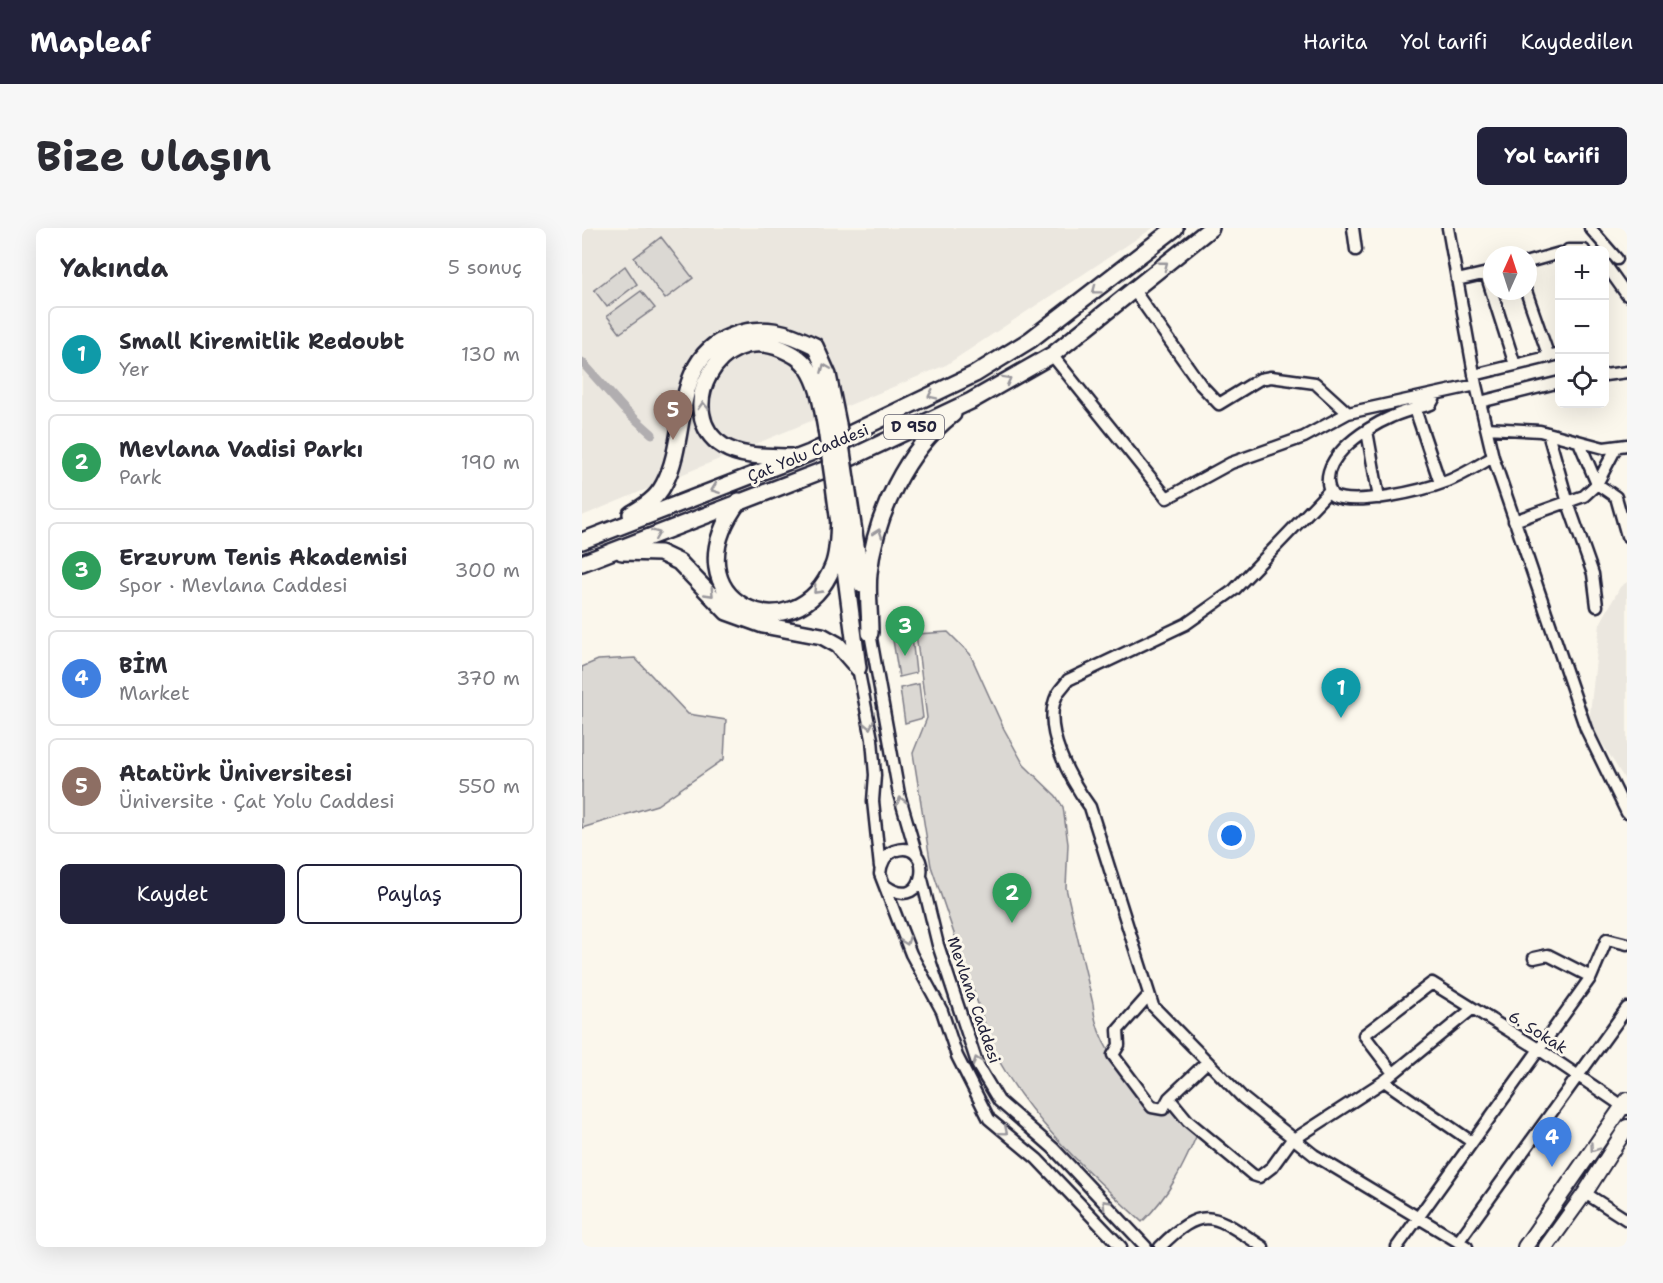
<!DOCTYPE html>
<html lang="tr">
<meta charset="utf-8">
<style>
:root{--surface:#fff;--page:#f7f7f7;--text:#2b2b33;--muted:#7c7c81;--line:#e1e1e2;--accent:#22223b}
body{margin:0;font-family:"Shantell Sans",sans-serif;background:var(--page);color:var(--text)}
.controls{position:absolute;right:18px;top:18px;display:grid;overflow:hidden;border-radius:9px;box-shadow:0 6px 24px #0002}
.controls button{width:54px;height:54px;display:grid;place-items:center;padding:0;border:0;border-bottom:2px solid var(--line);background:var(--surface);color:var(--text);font:30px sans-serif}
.compass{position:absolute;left:901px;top:18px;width:54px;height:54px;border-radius:50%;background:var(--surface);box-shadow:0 6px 24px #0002;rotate:3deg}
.you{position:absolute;left:650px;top:608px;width:21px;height:21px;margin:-15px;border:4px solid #fff;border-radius:50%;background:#1a73e8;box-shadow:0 0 0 9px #1a73e833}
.badge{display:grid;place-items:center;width:39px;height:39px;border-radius:50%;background:var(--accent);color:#fff;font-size:20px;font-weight:700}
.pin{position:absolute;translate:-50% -50px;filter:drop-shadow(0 2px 3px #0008)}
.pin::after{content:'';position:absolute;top:32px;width:21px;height:18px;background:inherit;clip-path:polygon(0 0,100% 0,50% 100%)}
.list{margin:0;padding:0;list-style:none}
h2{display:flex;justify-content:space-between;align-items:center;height:78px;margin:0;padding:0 24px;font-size:26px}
h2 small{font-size:20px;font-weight:400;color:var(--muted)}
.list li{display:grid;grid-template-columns:39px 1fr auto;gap:18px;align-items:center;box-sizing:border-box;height:96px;margin:0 12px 12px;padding:0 12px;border:2px solid var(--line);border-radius:9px}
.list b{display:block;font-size:22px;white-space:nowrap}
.list p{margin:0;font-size:20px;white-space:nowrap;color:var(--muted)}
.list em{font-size:20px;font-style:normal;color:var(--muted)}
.actions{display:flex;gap:12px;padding:18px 24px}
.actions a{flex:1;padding:14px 0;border:2px solid var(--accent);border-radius:9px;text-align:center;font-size:21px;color:var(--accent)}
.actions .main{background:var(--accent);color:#fff}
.icon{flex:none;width:33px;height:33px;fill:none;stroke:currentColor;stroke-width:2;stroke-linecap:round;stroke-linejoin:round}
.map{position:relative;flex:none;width:1045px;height:1019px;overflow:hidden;border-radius:9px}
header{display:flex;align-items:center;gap:36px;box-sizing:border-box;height:84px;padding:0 30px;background:var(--accent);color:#fff}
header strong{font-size:28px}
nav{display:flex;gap:33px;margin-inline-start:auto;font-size:21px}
.intro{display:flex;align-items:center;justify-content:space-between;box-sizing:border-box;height:144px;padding:0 36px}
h1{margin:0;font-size:42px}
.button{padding:15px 27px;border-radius:9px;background:var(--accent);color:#fff;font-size:21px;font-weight:700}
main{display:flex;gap:36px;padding:0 36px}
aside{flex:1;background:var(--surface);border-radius:9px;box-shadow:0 6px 24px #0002}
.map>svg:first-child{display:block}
.built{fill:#ebe7df}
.green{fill:#dbd8d3;stroke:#7e7d87;stroke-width:1.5}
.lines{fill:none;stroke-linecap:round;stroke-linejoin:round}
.canal{stroke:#b1aeb0;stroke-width:9}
.minor-casing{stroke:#22223b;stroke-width:15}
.major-casing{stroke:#22223b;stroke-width:18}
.highway-casing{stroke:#22223b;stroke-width:20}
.minor{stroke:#fbf7ec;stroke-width:10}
.major{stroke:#fbf7ec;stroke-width:14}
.highway{stroke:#fbf7ec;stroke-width:15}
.highway-bridge-casing{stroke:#22223b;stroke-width:20;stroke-linecap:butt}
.highway-bridge{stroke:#fbf7ec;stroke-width:15}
.oneway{stroke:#99979c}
.labels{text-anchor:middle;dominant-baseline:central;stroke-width:6;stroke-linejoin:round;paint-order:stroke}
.shield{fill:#fbf7ec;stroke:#636270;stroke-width:1.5}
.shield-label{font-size:15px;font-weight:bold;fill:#22223b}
.street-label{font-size:16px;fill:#22223b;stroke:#fbf7ec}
</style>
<header>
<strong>Mapleaf</strong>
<nav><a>Harita</a><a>Yol tarifi</a><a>Kaydedilen</a></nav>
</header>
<div class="intro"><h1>Bize ulaşın</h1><a class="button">Yol tarifi</a></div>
<main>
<aside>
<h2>Yakında<small>5 sonuç</small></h2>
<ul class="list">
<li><span class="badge" style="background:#0f9aa8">1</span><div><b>Small Kiremitlik Redoubt</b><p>Yer</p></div><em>130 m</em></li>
<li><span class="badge" style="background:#2e9e5b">2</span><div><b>Mevlana Vadisi Parkı</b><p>Park</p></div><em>190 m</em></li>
<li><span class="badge" style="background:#2e9e5b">3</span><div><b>Erzurum Tenis Akademisi</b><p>Spor · Mevlana Caddesi</p></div><em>300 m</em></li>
<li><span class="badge" style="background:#3f7fe0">4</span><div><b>BİM</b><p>Market</p></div><em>370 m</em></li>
<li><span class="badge" style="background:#8d6e63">5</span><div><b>Atatürk Üniversitesi</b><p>Üniversite · Çat Yolu Caddesi</p></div><em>550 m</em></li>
</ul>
<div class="actions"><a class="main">Kaydet</a><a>Paylaş</a></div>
</aside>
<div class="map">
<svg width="1045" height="1019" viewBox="0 0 1045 1019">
<rect width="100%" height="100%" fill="#fbf7ec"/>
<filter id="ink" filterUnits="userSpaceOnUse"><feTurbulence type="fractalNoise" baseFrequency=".0167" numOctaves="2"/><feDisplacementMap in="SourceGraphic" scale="12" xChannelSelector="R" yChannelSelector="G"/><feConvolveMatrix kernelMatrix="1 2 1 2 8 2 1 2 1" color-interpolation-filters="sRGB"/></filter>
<g filter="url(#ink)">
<path class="built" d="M 0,0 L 571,0 L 364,137 L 0,288 Z
M 1045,354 L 1045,555 L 1007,494 L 1018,396 L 1038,359 Z"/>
<path class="green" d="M 79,9 L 111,50 L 83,71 L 52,30 Z
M 43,38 L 55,56 L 25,79 L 12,62 Z
M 59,63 L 73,80 L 38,105 L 25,88 Z
M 366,404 L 388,426 L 422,501 L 442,537 L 474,568 L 481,579 L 486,616 L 484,660 L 511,776 C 514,820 547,850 574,883 L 587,884 L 592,877 L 617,902 C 602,937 588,967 560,994 C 507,945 444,888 412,823 L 349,638 L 331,525 L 345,490 L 334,406 Z
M 330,409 L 334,445 L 317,449 L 311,412 Z
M 53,430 L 106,486 L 144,492 L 142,531 L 75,577 L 0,600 L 0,439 L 16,432 Z
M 337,456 L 341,490 L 323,495 L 318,460 Z"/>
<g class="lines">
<path class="canal" d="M 0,134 L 42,181 L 70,206"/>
<g class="minor-casing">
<path id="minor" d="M 771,0 L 774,22
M 866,0 L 894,157 L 911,229 L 1004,501 L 1045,585
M 1008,0 L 1035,31
M 986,22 L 1002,22
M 946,34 L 978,25
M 1023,36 L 1045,67
M 904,46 L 933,137
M 875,52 L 910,44
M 551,61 L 619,157 L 637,176 L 678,151 L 689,149 L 733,155 L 766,185 L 894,157
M 944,63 L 967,129
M 470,127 L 585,270 L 649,235 L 722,209 L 766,185
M 892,147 L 978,126
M 1023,147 L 1045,144
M 854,167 L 849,176 C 836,180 822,183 809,189 C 783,200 729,235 751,268 C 775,278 840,263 866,253 C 881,247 897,237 911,229
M 898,174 L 978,154
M 833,181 L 858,255
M 904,200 L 958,203 L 1022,220 L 1045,217
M 785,203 L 797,270
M 966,205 L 986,275 L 1011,346 L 1015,378
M 998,216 L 1015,256 L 1034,269 L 1045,308
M 747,263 L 652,362 L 604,396 L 486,452 C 483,457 477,462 475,467 C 459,500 489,553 508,579 L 571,778 L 661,870 L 732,927 L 885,1019
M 932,293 L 1002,268 L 1015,256 L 1034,220
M 288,405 L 317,566 L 335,628
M 276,440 L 290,511 L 293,547 L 291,573 L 298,639
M 340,651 L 356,717 L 396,838 L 417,873 L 471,920 L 564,1019
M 304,658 C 346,688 353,608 312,623 C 302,627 299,636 298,646 L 329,726 L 360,783 L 375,828 L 407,891 L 455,931 L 539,1019
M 952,730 L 966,727 L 1009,749
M 567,767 L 536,802 L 537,817 L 531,827 L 570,879 L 581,881 L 587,870 L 625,834
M 811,845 L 782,807 L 850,755 L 955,820 L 1045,881
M 802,853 L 890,914
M 587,870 L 606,893 L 671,947 L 677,949 L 690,939 L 708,914 L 802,853 L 890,781
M 1003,965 L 1045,992
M 876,1014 L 1045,780
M 578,1019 C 623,974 633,988 681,1019
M 815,1019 L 1009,749 L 1025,711 L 1045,716"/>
</g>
<g class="major-casing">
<path id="major" d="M 943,1019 L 1045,872
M 964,1019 L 1003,965 L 1045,899"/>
</g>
<g class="highway-casing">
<path id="highway" d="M 209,229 C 187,228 160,230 141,218 C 90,186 135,93 200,121 C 211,126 219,130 226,140 C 238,158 240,180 244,201
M 251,250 L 276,440
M 264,251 L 280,357
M 157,273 C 82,374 214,431 251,338 C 257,323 256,304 257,288
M 49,286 C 63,278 75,270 82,256 C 108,208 88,131 150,108 C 181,96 205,104 233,118 L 246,147 L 256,196
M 0,313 L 228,225 L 393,146 L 448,112 L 593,0
M 40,324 L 78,325 L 97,334 L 145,384 L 181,397 L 240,408 L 256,417 L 276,440
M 0,335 L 247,240 L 389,173 L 470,127 L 629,0
M 288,405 C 288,385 285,364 287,345 C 293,288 324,222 371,186"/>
</g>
<use href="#minor" class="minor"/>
<use href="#major" class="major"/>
<use href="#highway" class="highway"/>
<g class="highway-bridge-casing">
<path id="highway-bridge" d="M 256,196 L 264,251
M 244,201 L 251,250"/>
</g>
<use href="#highway-bridge" class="highway-bridge"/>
</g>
<defs><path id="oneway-chevron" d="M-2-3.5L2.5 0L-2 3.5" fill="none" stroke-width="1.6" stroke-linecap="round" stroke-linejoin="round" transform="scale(1.5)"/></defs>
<g class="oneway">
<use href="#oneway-chevron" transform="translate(582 37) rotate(-38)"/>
<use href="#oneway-chevron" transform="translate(514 62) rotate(143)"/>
<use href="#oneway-chevron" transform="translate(243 140) rotate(-113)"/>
<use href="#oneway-chevron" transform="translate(425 152) rotate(-29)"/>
<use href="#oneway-chevron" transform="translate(350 167) rotate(154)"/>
<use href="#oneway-chevron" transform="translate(121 178) rotate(-92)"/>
<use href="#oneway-chevron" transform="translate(133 261) rotate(159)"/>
<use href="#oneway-chevron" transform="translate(296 305) rotate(-71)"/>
<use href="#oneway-chevron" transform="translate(74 306) rotate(-22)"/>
<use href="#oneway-chevron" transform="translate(235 362) rotate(134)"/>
<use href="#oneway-chevron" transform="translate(128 365) rotate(46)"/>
<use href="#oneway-chevron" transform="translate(287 497) rotate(79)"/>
<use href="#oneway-chevron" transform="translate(319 573) rotate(-105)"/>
<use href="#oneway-chevron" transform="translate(324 713) rotate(69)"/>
<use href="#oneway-chevron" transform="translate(395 833) rotate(-111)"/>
<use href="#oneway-chevron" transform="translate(422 903) rotate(40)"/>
<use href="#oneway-chevron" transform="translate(1012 920) rotate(125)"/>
<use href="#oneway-chevron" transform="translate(524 976) rotate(-133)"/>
</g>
</g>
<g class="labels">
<rect class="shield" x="302" y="187" width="60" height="24" rx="4.5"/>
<g class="shield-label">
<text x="332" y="199">D 950</text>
</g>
<g class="street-label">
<text transform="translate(226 225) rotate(-22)">Çat Yolu Caddesi</text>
<text transform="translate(392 772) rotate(71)">Mevlana Caddesi</text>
<text transform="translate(956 804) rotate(32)">6. Sokak</text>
</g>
</g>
</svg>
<div class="controls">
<button>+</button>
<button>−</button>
<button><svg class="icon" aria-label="locate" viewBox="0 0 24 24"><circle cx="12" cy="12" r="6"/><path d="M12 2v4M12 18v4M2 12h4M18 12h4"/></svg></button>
</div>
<svg class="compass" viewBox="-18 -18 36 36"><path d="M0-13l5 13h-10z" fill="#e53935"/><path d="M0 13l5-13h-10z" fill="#7c7c81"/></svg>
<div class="you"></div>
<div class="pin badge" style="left:759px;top:490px;background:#0f9aa8">1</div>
<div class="pin badge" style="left:430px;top:695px;background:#2e9e5b">2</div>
<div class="pin badge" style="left:323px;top:428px;background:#2e9e5b">3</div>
<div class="pin badge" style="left:970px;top:939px;background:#3f7fe0">4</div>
<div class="pin badge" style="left:91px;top:212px;background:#8d6e63">5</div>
</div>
</main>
